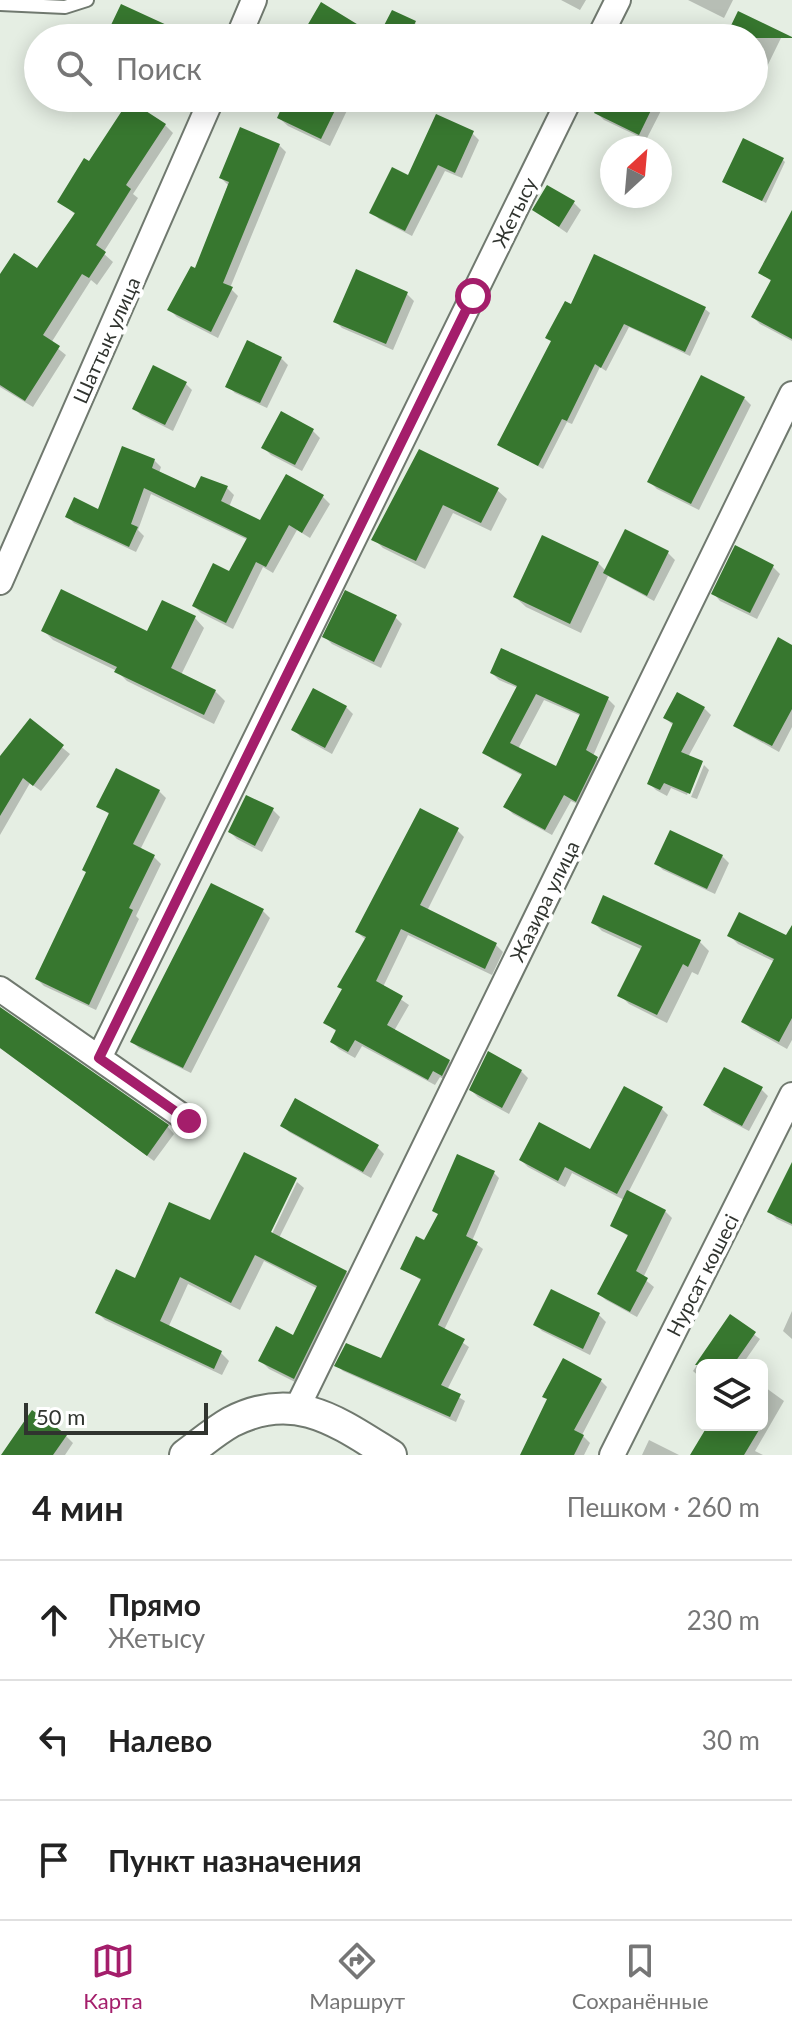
<!DOCTYPE html>
<html lang="ru">
<meta charset="utf-8">
<style>
:root{--surface:#fff;--page:#f6f6f6;--text:#222;--muted:#767676;--line:#e0e0e0;--accent:#a41e6b}
body{margin:0;font-family:Lato,sans-serif;background:var(--page);color:var(--text)}
.controls{position:absolute;right:24px;bottom:24px;display:grid;overflow:hidden;border-radius:12px;box-shadow:0 4px 20px #0003}
.controls button{width:72px;height:72px;display:grid;place-items:center;padding:0;border:0;border-bottom:2px solid var(--line);background:var(--surface);color:var(--text);font:40px sans-serif}
.compass{position:absolute;left:600px;top:136px;width:72px;height:72px;border-radius:50%;background:var(--surface);box-shadow:0 4px 20px #0003;rotate:26deg}
.scale{position:absolute;left:24px;bottom:20px;width:184px;box-sizing:border-box;padding-left:8px;border:4px solid #30342f;border-top:0;font-size:22px;line-height:28px;white-space:nowrap;color:#30342f;-webkit-text-stroke:6px #fff;paint-order:stroke}
.stop{position:absolute;width:24px;height:24px;margin:-18px;border:6px solid #a41e6b;border-radius:50%;background:#fff}
.stop.end{background:#a41e6b;border-color:#fff;box-shadow:0 2px 8px #0008}
.list{margin:0;padding:0;list-style:none}
h2{display:flex;justify-content:space-between;align-items:center;height:104px;margin:0;padding:0 32px;font-size:34px}
h2 small{font-size:26px;font-weight:400;color:var(--muted)}
.list li{display:grid;grid-template-columns:52px 1fr auto;gap:24px;align-items:center;box-sizing:border-box;height:120px;padding:0 32px;border-top:2px solid var(--line)}
.list b{display:block;font-size:30px;white-space:nowrap}
.list p{margin:0;font-size:26px;white-space:nowrap;color:var(--muted)}
.list em{font-size:26px;font-style:normal;color:var(--muted)}
.icon{flex:none;width:44px;height:44px;fill:none;stroke:currentColor;stroke-width:2;stroke-linecap:round;stroke-linejoin:round}
.map{position:relative;flex:none;width:792px;height:1455px;overflow:hidden}
.search{position:absolute;background:var(--surface);box-shadow:0 4px 20px #0003;left:24px;right:24px;top:24px;height:88px;display:flex;align-items:center;gap:20px;box-sizing:border-box;padding:0 28px;border-radius:44px;color:var(--muted);font-size:30px}
.sheet{height:464px;background:var(--surface)}
nav{display:flex;justify-content:space-around;align-items:center;box-sizing:border-box;height:112px;border-top:2px solid var(--line);background:var(--surface);font-size:22px;color:var(--muted)}
nav a{display:grid;justify-items:center;gap:4px}
nav .on{color:var(--accent)}
.map>svg:first-child{display:block}
.shadow{fill:#0003;fill-rule:evenodd}
.building{fill:#37772f;fill-rule:evenodd}
.lines{fill:none;stroke-linecap:round;stroke-linejoin:round}
.service-casing{stroke:#70796f;stroke-width:16}
.minor-casing{stroke:#70796f;stroke-width:28}
.tertiary-casing{stroke:#70796f;stroke-width:34}
.service{stroke:#fff;stroke-width:12}
.minor{stroke:#fff;stroke-width:24}
.tertiary{stroke:#fff;stroke-width:30}
.route{stroke:#a41e6b;stroke-width:10}
.labels{text-anchor:middle;dominant-baseline:central;stroke-width:8;stroke-linejoin:round;paint-order:stroke}
.street-label{font-size:20px;fill:#30342f;stroke:#fff}
</style>
<div class="map">
<svg width="792" height="1455" viewBox="0 0 792 1455">
<rect width="100%" height="100%" fill="#e5eee3"/>
<path class="shadow" d="M 561,0 L 586,0 L 580,10 Z
M 688,0 L 733,0 L 724,18 Z
M 415,23 L 423,32 L 420,38 L 380,38 Z
M 114,25 L 190,38 L 134,38 L 121,32 Z
M 502,27 L 530,38 L 498,38 Z
M 727,38 L 781,38 L 754,93 L 754,38 Z
M 289,98 L 353,98 L 330,146 L 288,126 L 279,118 Z
M 604,98 L 666,98 L 667,99 L 646,140 L 604,120 L 597,113 Z
M 165,125 L 173,133 L 133,194 L 138,198 L 103,253 L 113,262 L 97,285 L 91,280 L 51,343 L 66,355 L 33,407 L 0,387 L 0,278 L 38,271 L 76,215 L 59,201 L 90,164 Z
M 472,133 L 479,140 L 462,178 L 445,171 L 412,236 L 379,219 L 372,212 L 409,178 Z
M 279,145 L 286,152 L 230,288 L 238,296 L 218,338 L 177,317 L 170,310 L 196,271 L 228,185 L 221,178 Z
M 782,159 L 785,162 L 766,203 L 728,184 Z
M 574,203 L 581,210 L 567,233 L 534,210 Z
M 792,236 L 792,341 L 760,324 L 753,317 L 772,282 L 761,273 Z
M 595,257 L 705,309 L 710,313 L 690,356 L 629,327 L 606,371 L 600,367 L 572,424 L 567,422 L 543,469 L 499,445 Z
M 407,294 L 414,301 L 393,350 L 342,328 L 335,321 Z
M 281,358 L 288,365 L 267,408 L 235,393 L 228,386 Z
M 185,383 L 192,390 L 173,431 L 141,415 L 134,408 Z
M 744,398 L 751,405 L 699,510 L 657,489 L 650,482 Z
M 313,431 L 320,438 L 302,471 L 271,455 L 264,448 Z
M 154,460 L 161,467 L 159,473 L 196,491 L 202,478 L 227,488 L 234,495 L 229,507 L 261,523 L 323,497 L 330,504 L 310,538 L 297,530 L 273,573 L 263,567 L 233,629 L 201,613 L 194,606 L 230,573 L 248,540 L 151,494 L 138,530 L 144,536 L 136,552 L 74,523 L 67,516 L 100,512 Z
M 497,490 L 507,499 L 491,531 L 453,513 L 425,569 L 383,548 L 374,539 L 394,498 Z
M 668,553 L 675,560 L 654,601 L 608,576 L 581,633 L 526,607 L 515,597 L 598,563 L 606,571 Z
M 773,567 L 780,574 L 757,619 L 720,601 L 714,594 Z
M 395,617 L 402,624 L 381,668 L 332,644 L 325,637 Z
M 195,618 L 204,628 L 181,675 L 215,691 L 225,701 L 214,724 L 127,681 L 117,671 L 53,640 L 43,630 L 148,634 Z
M 792,647 L 792,727 L 779,752 L 743,732 L 736,725 Z
M 502,651 L 608,699 L 615,706 L 593,756 L 604,766 L 584,807 L 571,801 L 552,835 L 513,814 L 506,807 L 523,776 L 492,759 L 485,752 L 518,688 L 499,680 L 492,673 ZM 544,700 L 581,716 L 557,769 L 518,749 Z
M 346,707 L 353,714 L 332,754 L 301,737 L 294,730 Z
M 704,708 L 711,715 L 688,757 L 702,763 L 687,795 L 671,788 L 667,796 L 656,790 L 649,783 L 674,726 L 665,718 Z
M 30,721 L 70,754 L 41,791 L 30,783 L 0,835 L 0,759 Z
M 704,765 L 709,770 L 697,799 L 691,797 Z
M 159,791 L 166,798 L 140,850 L 154,857 L 161,864 L 136,916 L 139,919 L 96,1010 L 44,986 L 37,979 L 88,873 L 110,815 L 99,806 Z
M 273,810 L 280,817 L 262,852 L 237,839 L 230,832 Z
M 457,830 L 464,837 L 427,911 L 496,945 L 503,952 L 492,975 L 408,935 L 383,987 L 409,1005 L 394,1031 L 449,1061 L 456,1068 L 450,1082 L 440,1077 L 435,1085 L 362,1046 L 355,1058 L 339,1049 L 332,1042 L 337,1032 L 326,1023 L 366,940 L 357,932 Z
M 722,856 L 729,863 L 715,894 L 663,870 L 656,863 Z
M 263,911 L 270,918 L 191,1073 L 139,1048 L 132,1042 Z
M 593,922 L 699,941 L 709,951 L 698,975 L 692,972 L 667,1023 L 629,1004 L 620,995 L 643,950 L 602,931 Z
M 730,936 L 792,940 L 792,1040 L 787,1049 L 751,1029 L 743,1021 L 775,962 L 738,944 Z
M 0,1010 L 168,1127 L 174,1134 L 154,1161 L 0,1048 Z
M 521,1071 L 528,1078 L 509,1114 L 478,1097 L 471,1090 Z
M 761,1089 L 768,1096 L 749,1131 L 712,1112 L 706,1105 Z
M 661,1108 L 668,1115 L 628,1193 L 665,1211 L 672,1218 L 643,1278 L 654,1287 L 637,1317 L 606,1300 L 599,1294 L 629,1237 L 612,1225 L 624,1200 L 572,1173 L 565,1187 L 528,1167 L 521,1160 L 591,1152 Z
M 282,1125 L 377,1147 L 384,1154 L 371,1178 L 289,1132 Z
M 494,1173 L 499,1178 L 472,1241 L 483,1249 L 444,1330 L 469,1347 L 447,1390 L 465,1401 L 456,1422 L 343,1371 L 337,1365 L 382,1361 L 422,1281 L 403,1268 L 425,1243 L 439,1215 Z
M 792,1179 L 792,1226 L 777,1219 L 770,1212 Z
M 297,1182 L 304,1188 L 279,1238 L 346,1272 L 354,1280 L 303,1386 L 269,1369 L 261,1361 L 294,1338 L 318,1289 L 264,1261 L 240,1310 L 188,1284 L 168,1328 L 221,1353 L 229,1361 L 222,1375 L 105,1320 L 97,1312 L 211,1223 L 268,1242 Z
M 792,1311 L 792,1339 L 783,1331 Z
M 599,1315 L 606,1322 L 590,1355 L 542,1331 L 535,1324 Z
M 730,1317 L 760,1339 L 742,1365 L 702,1365 L 702,1379 L 693,1371 Z
M 600,1380 L 607,1387 L 582,1435 L 590,1443 L 584,1455 L 522,1455 Z
M 762,1385 L 784,1401 L 755,1451 L 763,1455 L 693,1455 L 710,1425 L 762,1425 Z
M 66,1436 L 73,1443 L 65,1455 L 3,1455 Z
M 649,1440 L 679,1455 L 642,1455 Z"/>
<path class="building" d="M 321,2 L 378,37 L 392,10 L 416,21 L 408,38 L 300,38 Z
M 121,4 L 195,38 L 140,38 L 111,25 Z
M 738,11 L 792,37 L 792,38 L 725,38 Z
M 286,98 L 341,98 L 321,139 L 277,118 Z
M 602,98 L 657,98 L 639,135 L 594,113 Z
M 129,100 L 166,124 L 126,185 L 131,189 L 96,245 L 106,252 L 89,278 L 82,274 L 43,335 L 60,346 L 25,401 L 0,385 L 0,274 L 14,253 L 37,268 L 75,213 L 57,202 L 84,158 L 89,161 Z
M 436,114 L 474,131 L 455,173 L 438,165 L 405,231 L 369,213 L 392,167 L 408,175 Z
M 240,127 L 280,144 L 223,283 L 233,287 L 211,332 L 167,310 L 191,266 L 195,268 L 229,182 L 219,178 Z
M 743,138 L 784,158 L 762,201 L 722,182 Z
M 547,185 L 575,201 L 559,227 L 532,210 Z
M 792,210 L 792,339 L 751,317 L 771,280 L 758,273 Z
M 594,254 L 706,307 L 685,352 L 624,324 L 601,368 L 595,364 L 567,421 L 562,419 L 538,466 L 497,445 L 551,341 L 545,338 L 565,301 L 571,304 Z
M 356,269 L 408,292 L 386,344 L 333,322 Z
M 247,340 L 282,357 L 260,403 L 225,387 Z
M 153,365 L 187,382 L 165,425 L 132,409 Z
M 701,375 L 745,397 L 691,504 L 647,482 Z
M 281,411 L 314,429 L 295,465 L 261,448 Z
M 122,446 L 155,459 L 152,468 L 195,488 L 201,476 L 228,486 L 221,501 L 260,520 L 286,474 L 324,495 L 302,533 L 289,525 L 266,567 L 256,562 L 226,623 L 192,606 L 213,563 L 229,571 L 247,538 L 144,488 L 131,524 L 138,527 L 129,547 L 65,517 L 74,497 L 98,509 Z
M 419,449 L 499,488 L 481,523 L 443,505 L 416,561 L 371,540 Z
M 625,529 L 669,551 L 647,596 L 603,573 Z
M 542,535 L 599,562 L 570,624 L 513,597 Z
M 735,545 L 774,565 L 750,613 L 711,594 Z
M 61,589 L 147,631 L 162,600 L 196,616 L 171,668 L 216,690 L 204,715 L 114,672 L 117,667 L 41,631 Z
M 345,590 L 397,615 L 374,662 L 322,637 Z
M 778,637 L 792,645 L 792,709 L 772,746 L 733,726 Z
M 501,648 L 609,697 L 586,750 L 598,757 L 576,802 L 564,795 L 545,830 L 503,807 L 522,774 L 482,753 L 517,686 L 490,673 ZM 536,694 L 580,714 L 556,766 L 510,743 Z
M 313,688 L 347,706 L 325,748 L 291,730 Z
M 677,692 L 705,707 L 681,752 L 703,761 L 690,794 L 664,783 L 660,790 L 647,784 L 673,723 L 663,718 Z
M 30,718 L 64,745 L 33,786 L 23,778 L 0,816 L 0,756 Z
M 116,768 L 160,790 L 133,844 L 155,855 L 129,908 L 133,910 L 89,1005 L 35,979 L 86,872 L 82,870 L 109,813 L 96,807 Z
M 246,795 L 274,808 L 255,846 L 228,832 Z
M 420,808 L 459,828 L 420,905 L 497,943 L 485,969 L 401,929 L 376,981 L 403,996 L 387,1025 L 450,1060 L 442,1076 L 433,1071 L 428,1080 L 355,1040 L 348,1052 L 330,1042 L 336,1030 L 323,1023 L 342,989 L 337,987 L 366,937 L 355,932 Z
M 670,830 L 723,855 L 707,889 L 654,864 Z
M 211,883 L 264,909 L 183,1068 L 130,1042 Z
M 603,895 L 701,940 L 688,967 L 683,964 L 657,1015 L 617,996 L 642,946 L 591,923 Z
M 739,912 L 786,935 L 792,925 L 792,1018 L 779,1042 L 741,1022 L 774,959 L 727,936 Z
M 0,1007 L 169,1125 L 147,1156 L 0,1048 Z
M 488,1051 L 522,1070 L 502,1108 L 469,1090 Z
M 724,1067 L 763,1087 L 742,1126 L 703,1105 Z
M 624,1086 L 663,1107 L 617,1194 L 565,1167 L 558,1181 L 519,1160 L 539,1122 L 590,1149 Z
M 295,1098 L 379,1145 L 363,1172 L 280,1126 Z
M 244,1152 L 297,1178 L 271,1232 L 347,1271 L 294,1379 L 258,1361 L 276,1326 L 293,1335 L 317,1286 L 255,1255 L 231,1303 L 180,1277 L 160,1321 L 222,1351 L 214,1369 L 95,1313 L 116,1269 L 135,1278 L 169,1202 L 210,1220 Z
M 457,1154 L 495,1171 L 466,1236 L 478,1242 L 438,1325 L 465,1339 L 441,1385 L 461,1394 L 450,1417 L 334,1366 L 346,1343 L 381,1358 L 421,1279 L 400,1269 L 416,1236 L 424,1240 L 438,1214 L 432,1211 Z
M 792,1162 L 792,1224 L 767,1212 Z
M 627,1190 L 666,1210 L 636,1271 L 648,1278 L 630,1312 L 597,1294 L 628,1235 L 610,1226 Z
M 551,1289 L 600,1313 L 583,1349 L 533,1325 Z
M 730,1314 L 756,1332 L 733,1365 L 695,1365 Z
M 563,1358 L 602,1379 L 574,1430 L 584,1435 L 574,1455 L 520,1455 L 547,1399 L 542,1397 Z
M 32,1410 L 67,1435 L 53,1455 L 1,1455 Z
M 708,1425 L 762,1425 L 744,1455 L 690,1455 Z"/>
<g class="lines">
<g class="service-casing">
<path id="service" d="M 0,4 L 65,7 L 87,0"/>
</g>
<g class="minor-casing">
<path id="minor" d="M 238,38 L 254,0
M 599,38 L 618,0
M 0,582 L 212,98
M 0,989 L 189,1121
M 99,1058 L 570,98
M 297,1408 L 792,394
M 612,1455 L 792,1095"/>
</g>
<g class="tertiary-casing">
<path id="tertiary" d="M 185,1455 C 200,1444 215,1431 231,1422 C 295,1389 338,1422 391,1455"/>
</g>
<use href="#service" class="service"/>
<use href="#minor" class="minor"/>
<use href="#tertiary" class="tertiary"/>
</g>
<g class="lines">
<path class="route" d="M 189,1121 L 99,1058 L 473,296"/>
</g>
<g class="labels">
<g class="street-label">
<text transform="translate(514 212) rotate(-64)">Жетысу</text>
<text transform="translate(106 340) rotate(-66)">Шаттык улица</text>
<text transform="translate(544 901) rotate(-64)">Жазира улица</text>
<text transform="translate(702 1275) rotate(-63)">Нурсат кошесi</text>
</g>
</g>
</svg>
<div class="controls">
<button><svg class="icon" aria-label="layers" viewBox="0 0 24 24"><path d="M12 4l9 5-9 5-9-5zM3 14l9 5 9-5"/></svg></button>
</div>
<svg class="compass" viewBox="-18 -18 36 36"><path d="M0-13l5 13h-10z" fill="#e53935"/><path d="M0 13l5-13h-10z" fill="#767676"/></svg>
<div class="scale">50 m</div>
<div class="stop" style="left:473px;top:296px"></div>
<div class="stop end" style="left:189px;top:1121px"></div>
<div class="search"><svg class="icon" aria-label="search" viewBox="0 0 24 24"><circle cx="10" cy="10" r="6"/><path d="M15 15l6 6"/></svg>Поиск</div>
</div>
<section class="sheet">
<h2>4 мин<small>Пешком · 260 m</small></h2>
<ul class="list">
<li><svg class="icon" aria-label="ahead" viewBox="0 0 24 24"><path d="M12 20V5M6 11l6-6 6 6"/></svg><div><b>Прямо</b><p>Жетысу</p></div><em>230 m</em></li>
<li><svg class="icon" aria-label="left" viewBox="0 0 24 24"><path d="M17 20v-9H6M10 6l-5 5 5 5"/></svg><div><b>Налево</b></div><em>30 m</em></li>
<li><svg class="icon" aria-label="arrive" viewBox="0 0 24 24"><path d="M6 21V4h12l-3 4 3 4H6"/></svg><div><b>Пункт назначения</b></div></li>
</ul>
</section>
<nav>
<a class="on"><svg class="icon" aria-label="map" viewBox="0 0 24 24"><path d="M3 6l6-2 6 2 6-2v14l-6 2-6-2-6 2zM9 4v14M15 6v14"/></svg>Карта</a>
<a><svg class="icon" aria-label="directions" viewBox="0 0 24 24"><path d="M12 3l9 9-9 9-9-9zM9 14v-3h6M13 9l2 2-2 2"/></svg>Маршрут</a>
<a><svg class="icon" aria-label="saved" viewBox="0 0 24 24"><path d="M7 4h10v16l-5-4-5 4z"/></svg>Сохранённые</a>
</nav>
